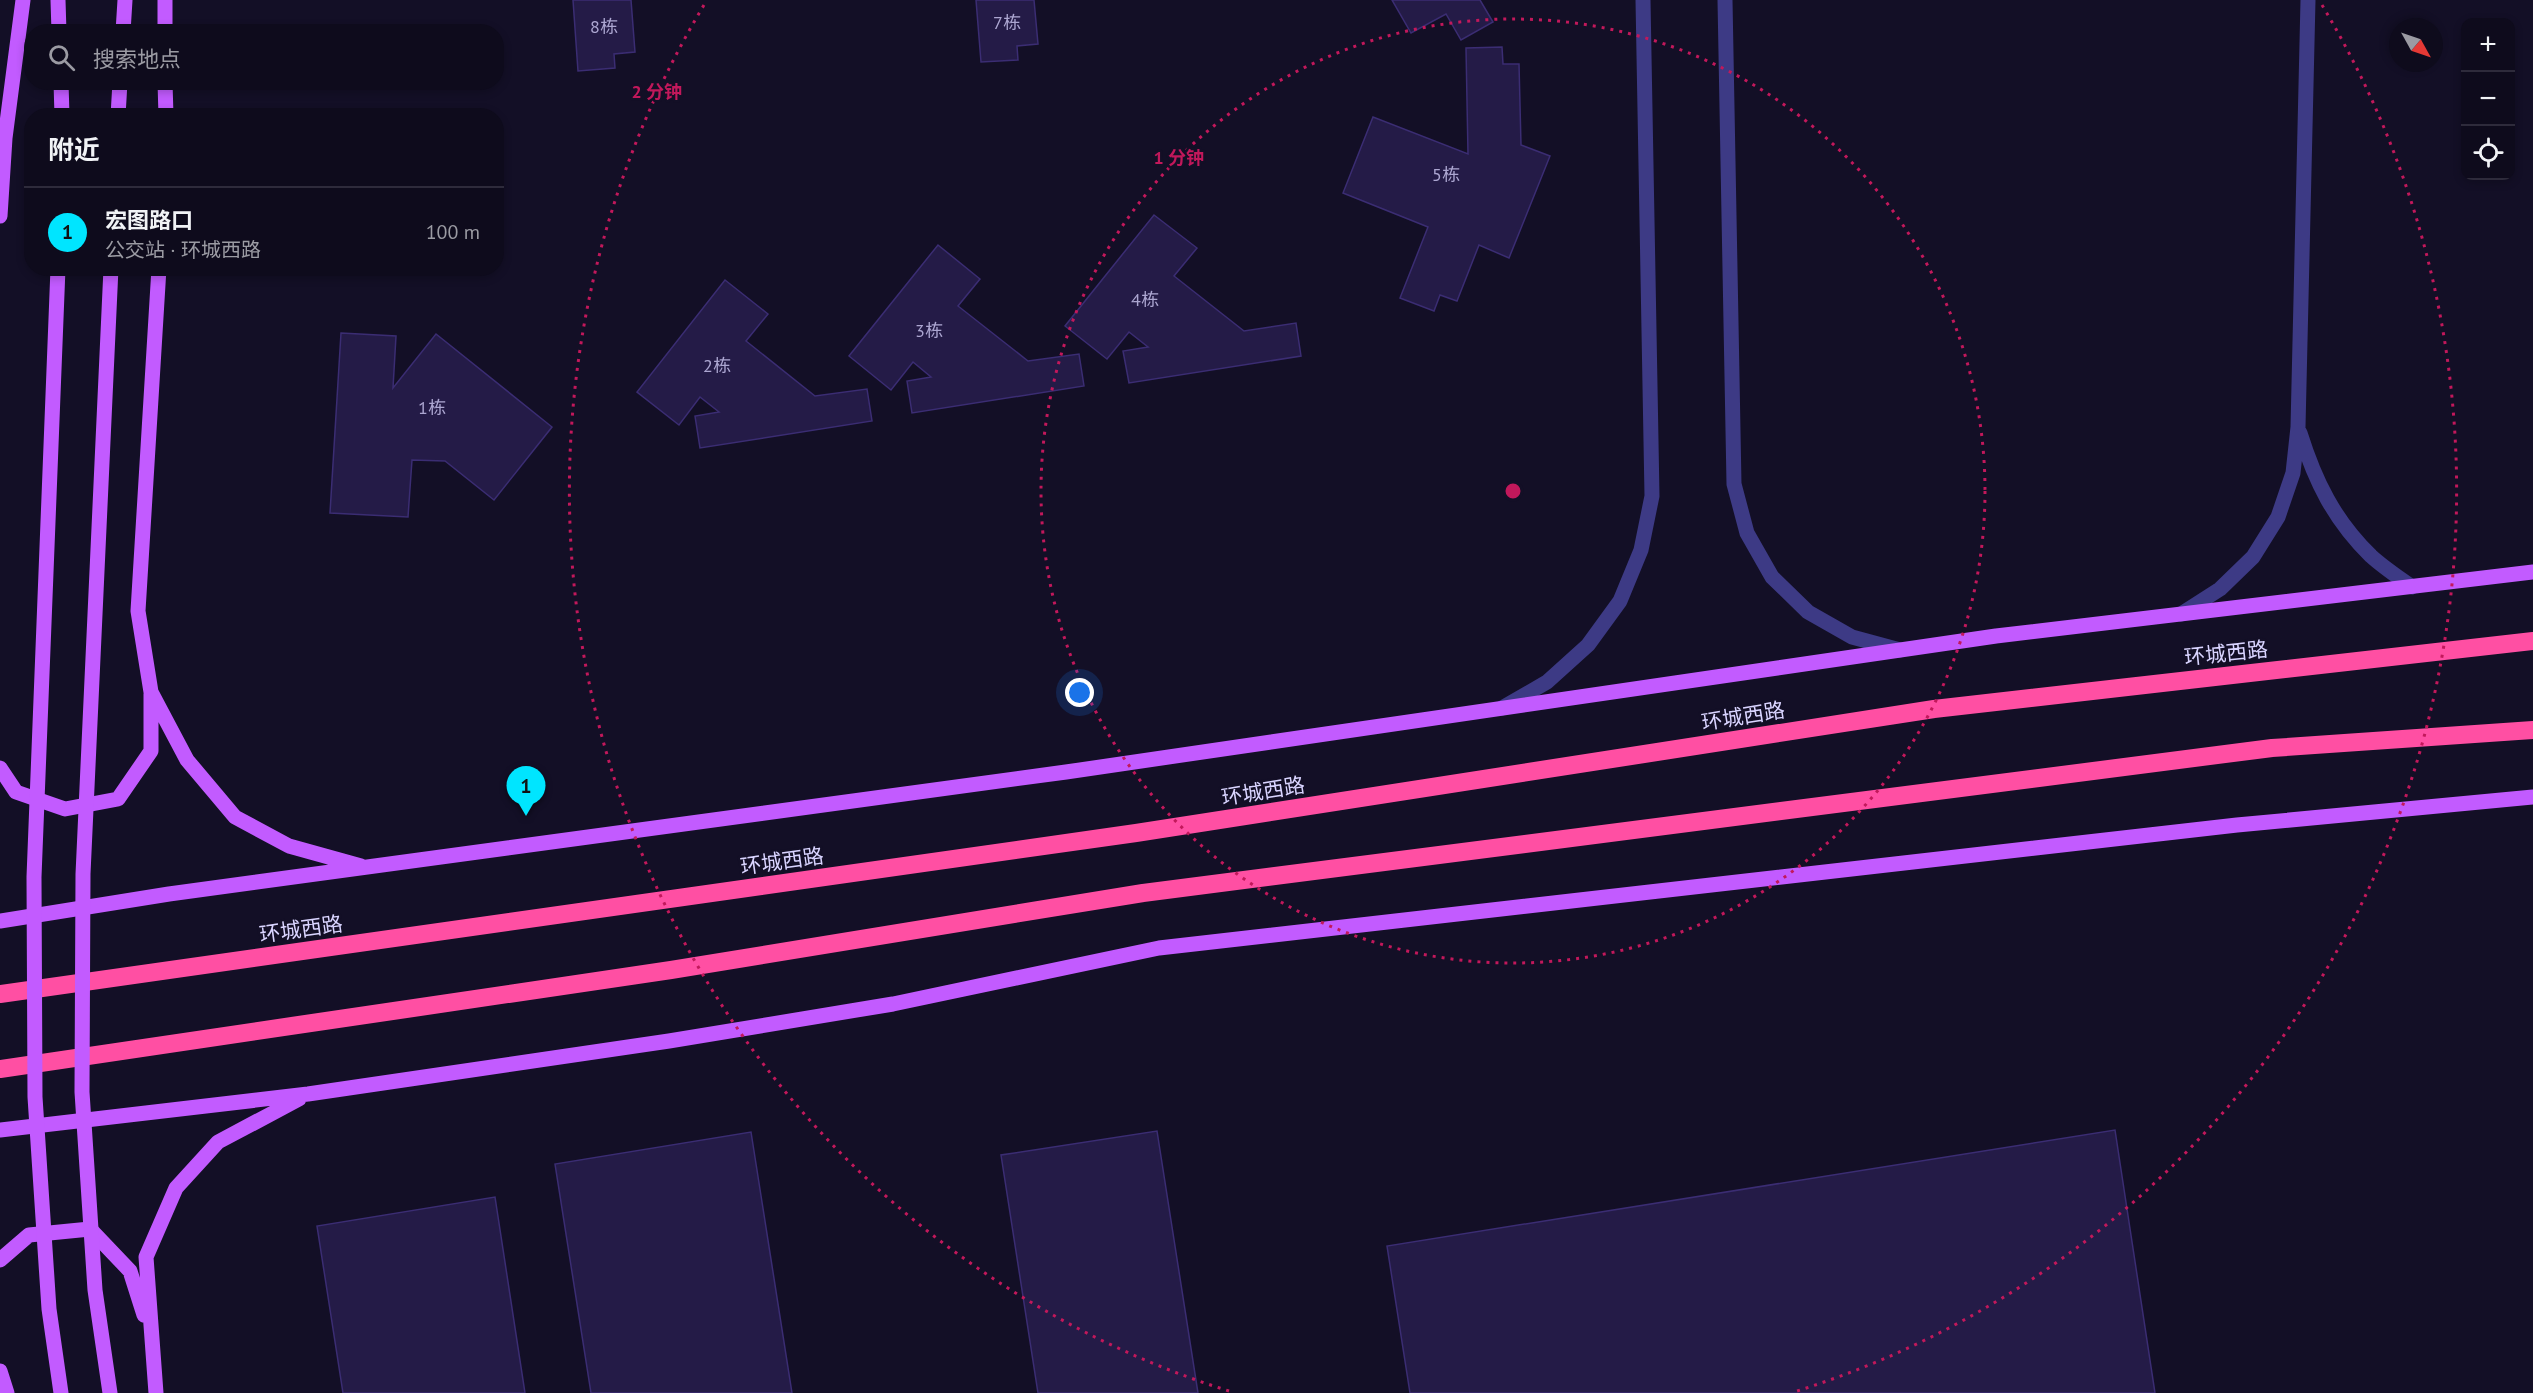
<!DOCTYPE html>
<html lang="zh">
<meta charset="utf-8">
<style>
:root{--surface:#0e0b1c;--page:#1c1929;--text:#f1f3f6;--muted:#9b9ba3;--line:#2e2b3b;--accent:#00e5ff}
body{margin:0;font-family:"PT Sans","Noto Sans SC",sans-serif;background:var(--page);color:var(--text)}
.controls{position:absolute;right:18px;top:18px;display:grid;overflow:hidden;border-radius:12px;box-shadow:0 3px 9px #0003}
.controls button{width:54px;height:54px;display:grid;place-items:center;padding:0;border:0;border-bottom:2px solid var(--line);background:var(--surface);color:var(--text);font:30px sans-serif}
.compass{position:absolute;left:2389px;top:18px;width:54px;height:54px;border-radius:50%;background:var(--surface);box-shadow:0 3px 9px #0003;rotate:130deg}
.you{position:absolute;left:1080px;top:693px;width:21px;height:21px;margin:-15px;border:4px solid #fff;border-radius:50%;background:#1a73e8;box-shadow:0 0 0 9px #1a73e833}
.badge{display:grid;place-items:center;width:39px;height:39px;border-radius:50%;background:var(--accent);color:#111;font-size:20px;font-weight:700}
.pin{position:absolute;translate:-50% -50px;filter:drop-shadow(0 2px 3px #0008)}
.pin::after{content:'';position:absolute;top:32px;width:21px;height:18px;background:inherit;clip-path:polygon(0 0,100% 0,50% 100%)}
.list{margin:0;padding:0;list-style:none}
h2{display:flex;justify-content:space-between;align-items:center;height:78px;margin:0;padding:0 24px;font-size:26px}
h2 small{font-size:20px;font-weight:400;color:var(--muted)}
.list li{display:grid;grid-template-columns:39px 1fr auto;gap:18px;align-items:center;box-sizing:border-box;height:90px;padding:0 24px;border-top:2px solid var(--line)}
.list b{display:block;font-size:22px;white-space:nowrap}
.list p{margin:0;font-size:20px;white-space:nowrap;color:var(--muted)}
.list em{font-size:20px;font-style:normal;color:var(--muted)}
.icon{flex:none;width:33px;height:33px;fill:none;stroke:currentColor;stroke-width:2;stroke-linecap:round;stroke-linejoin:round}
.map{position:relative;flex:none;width:2533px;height:1393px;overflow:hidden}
.search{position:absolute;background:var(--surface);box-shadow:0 3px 9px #0003;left:24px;top:24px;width:480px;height:66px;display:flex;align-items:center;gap:15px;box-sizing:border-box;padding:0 21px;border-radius:24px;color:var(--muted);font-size:22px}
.panel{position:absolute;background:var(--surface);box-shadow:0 3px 9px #0003;left:24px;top:108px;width:480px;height:168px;border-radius:24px}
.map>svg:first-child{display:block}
.building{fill:#241b47;stroke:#3b2d73;stroke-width:1.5}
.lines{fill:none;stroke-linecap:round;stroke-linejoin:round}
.minor{stroke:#3d3a85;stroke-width:15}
.major{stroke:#c25bff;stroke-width:15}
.highway{stroke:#ff4fa3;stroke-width:18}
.major-bridge{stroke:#c25bff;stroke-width:15}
.ring{fill:none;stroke:#c2185b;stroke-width:3;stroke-dasharray:3 6}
.labels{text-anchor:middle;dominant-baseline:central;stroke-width:5;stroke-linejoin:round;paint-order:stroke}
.number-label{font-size:18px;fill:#aca6d1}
.street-label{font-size:21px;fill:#d9d4ff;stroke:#130f26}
.centre{fill:#c2185b;stroke:#130f26;stroke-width:3}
.ring-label{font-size:18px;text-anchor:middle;font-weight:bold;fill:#c2185b;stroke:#130f26;stroke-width:5;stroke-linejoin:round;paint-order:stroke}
</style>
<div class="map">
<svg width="2533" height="1393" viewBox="0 0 2533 1393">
<rect width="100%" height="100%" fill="#130f26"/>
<path class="building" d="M 573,0 L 631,0 L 635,52 L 614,54 L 615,68 L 578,71 Z
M 976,0 L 1034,0 L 1038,44 L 1017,46 L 1018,60 L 981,62 Z
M 1392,0 L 1480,0 L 1493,22 L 1461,40 L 1446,14 L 1411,33 Z
M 1502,47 L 1503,64 L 1519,64 L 1521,145 L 1550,156 L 1509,258 L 1479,245 L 1457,301 L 1440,295 L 1434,311 L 1400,298 L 1428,227 L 1343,193 L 1373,117 L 1468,154 L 1466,48 Z
M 1154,215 L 1197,248 L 1174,276 L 1244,331 L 1296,323 L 1301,356 L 1129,383 L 1123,351 L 1148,347 L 1129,332 L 1107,359 L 1065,326 Z
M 938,245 L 980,279 L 958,306 L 1028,361 L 1079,354 L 1084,386 L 912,413 L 907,381 L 931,377 L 913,362 L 891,390 L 849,356 Z
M 725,280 L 768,314 L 746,341 L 815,396 L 867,389 L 872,421 L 700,448 L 695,416 L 719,412 L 700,397 L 679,425 L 637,392 Z
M 341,333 L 396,336 L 393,388 L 436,334 L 552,427 L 494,500 L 445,461 L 412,460 L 408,517 L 330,513 Z
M 2115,1130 L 2155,1393 L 1410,1393 L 1387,1246 Z
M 1157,1131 L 1198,1393 L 1038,1393 L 1001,1155 Z
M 751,1132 L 792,1393 L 591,1393 L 555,1164 Z
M 495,1197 L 525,1393 L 343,1393 L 317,1226 Z"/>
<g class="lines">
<path class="minor" d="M 1725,0 L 1734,484 L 1747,533 L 1772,577 L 1808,612 L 1852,637 L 1900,650
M 2300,433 C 2315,481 2334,520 2371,556 C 2383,567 2398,577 2412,587
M 2181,614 L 2220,589 L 2253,557 L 2278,517 L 2293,473 L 2298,427 L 2308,0
M 1502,708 L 1547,682 L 1588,645 L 1620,601 L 1641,550 L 1652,496 L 1643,0"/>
<path class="major" d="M 58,0 L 59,32
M 165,0 L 165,32
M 123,32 L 125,0
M 61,82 L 62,116
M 165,82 L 166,116
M 118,116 L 120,82
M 0,216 L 5,138 L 23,0
M 159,268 L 138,611 L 151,692 L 187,760 L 235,817 L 289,846 L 361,866
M 0,768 L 16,792 L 65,809 L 118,799 L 151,751 L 151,694
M 0,921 L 169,894 L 1066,772 L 1996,636 L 2533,572
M 0,1130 L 308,1094 L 669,1041 L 893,1004 L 1159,948 L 2237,825 L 2533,797
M 0,1260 L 29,1235 L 90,1229 L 130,1271 L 144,1315
M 0,1371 L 7,1393
M 156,1393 L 146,1257 L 176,1188 L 218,1142 L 299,1099"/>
<path class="highway" d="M 0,994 L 1136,833 L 1934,709 L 2533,641
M 0,1069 L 671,970 L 1143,893 L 2272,748 L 2533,730"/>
<path class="major-bridge" d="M 58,268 L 34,877 L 35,1097 L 49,1309 L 61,1393
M 110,1393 L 95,1290 L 82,1092 L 83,874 L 111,268"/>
</g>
<g class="ring">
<circle cx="1513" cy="491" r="472"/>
<path d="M1229 1391A944 944 0 0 1 704 5M2322 5A944 944 0 0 1 1797 1391"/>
</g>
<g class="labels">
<g class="number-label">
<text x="1007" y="22">7栋</text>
<text x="604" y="26">8栋</text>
<text x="1446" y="174">5栋</text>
<text x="1145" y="299">4栋</text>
<text x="929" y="330">3栋</text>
<text x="717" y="365">2栋</text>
<text x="432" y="407">1栋</text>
</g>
<g class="street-label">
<text transform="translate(2226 653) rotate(-6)">环城西路</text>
<text transform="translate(1743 716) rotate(-9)">环城西路</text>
<text transform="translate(1263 791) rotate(-9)">环城西路</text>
<text transform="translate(782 861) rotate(-8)">环城西路</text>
<text transform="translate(301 929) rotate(-8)">环城西路</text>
</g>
</g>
<circle cx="1513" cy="491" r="9" class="centre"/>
<g class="ring-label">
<text x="657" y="98">2 分钟</text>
<text x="1179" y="164">1 分钟</text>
</g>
</svg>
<div class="controls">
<button>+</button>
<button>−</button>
<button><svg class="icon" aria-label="locate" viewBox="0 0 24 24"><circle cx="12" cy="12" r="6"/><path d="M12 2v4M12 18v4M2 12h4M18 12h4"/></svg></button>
</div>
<svg class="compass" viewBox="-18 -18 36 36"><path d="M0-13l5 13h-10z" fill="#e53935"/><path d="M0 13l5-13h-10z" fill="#9b9ba3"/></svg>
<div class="you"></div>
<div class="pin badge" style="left:526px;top:816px">1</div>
<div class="search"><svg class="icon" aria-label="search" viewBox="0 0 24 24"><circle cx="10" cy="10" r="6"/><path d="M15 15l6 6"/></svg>搜索地点</div>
<section class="panel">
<h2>附近<small></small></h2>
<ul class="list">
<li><span class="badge">1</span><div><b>宏图路口</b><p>公交站 · 环城西路</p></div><em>100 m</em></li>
</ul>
</section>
</div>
